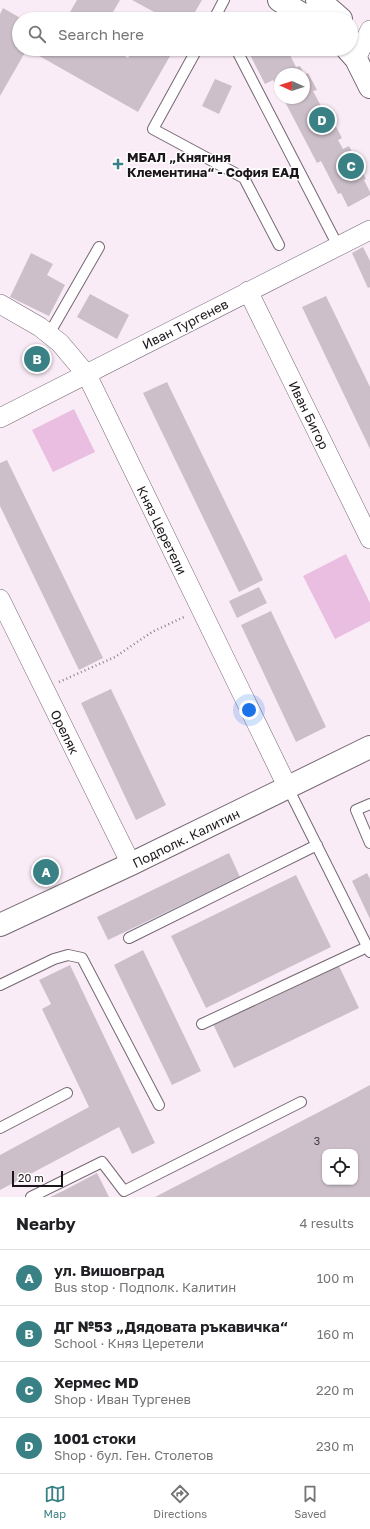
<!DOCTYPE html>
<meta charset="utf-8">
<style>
:root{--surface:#fff;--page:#f2f2f2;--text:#202124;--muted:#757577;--line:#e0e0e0;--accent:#398185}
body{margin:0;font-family:"Golos Text",sans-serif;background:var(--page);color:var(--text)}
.controls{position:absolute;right:12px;bottom:12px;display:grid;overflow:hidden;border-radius:8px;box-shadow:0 1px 3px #0004}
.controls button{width:36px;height:36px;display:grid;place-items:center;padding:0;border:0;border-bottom:1px solid var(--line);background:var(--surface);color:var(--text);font:20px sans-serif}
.compass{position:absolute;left:274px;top:68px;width:36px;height:36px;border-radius:50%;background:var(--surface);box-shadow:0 1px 3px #0004;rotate:273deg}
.scale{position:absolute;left:12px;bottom:10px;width:51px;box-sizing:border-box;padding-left:4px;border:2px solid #1a1519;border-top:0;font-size:11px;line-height:14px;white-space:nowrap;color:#1a1519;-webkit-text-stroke:3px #fefefe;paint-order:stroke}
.you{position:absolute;left:249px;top:710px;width:14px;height:14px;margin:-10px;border:3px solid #fff;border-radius:50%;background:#1a73e8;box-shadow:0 0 0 6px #1a73e833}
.badge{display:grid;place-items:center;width:26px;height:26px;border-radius:50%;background:var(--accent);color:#fff;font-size:13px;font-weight:700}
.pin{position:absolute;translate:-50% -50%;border:2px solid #fff;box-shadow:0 1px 4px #0006}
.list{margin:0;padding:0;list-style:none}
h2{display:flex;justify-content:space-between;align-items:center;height:52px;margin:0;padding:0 16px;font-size:17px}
h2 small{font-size:13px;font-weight:400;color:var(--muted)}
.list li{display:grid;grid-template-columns:26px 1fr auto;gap:12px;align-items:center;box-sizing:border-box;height:56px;padding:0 16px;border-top:1px solid var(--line)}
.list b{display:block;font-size:15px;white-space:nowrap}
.list p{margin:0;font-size:13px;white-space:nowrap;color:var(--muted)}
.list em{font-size:13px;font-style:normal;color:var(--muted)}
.icon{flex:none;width:22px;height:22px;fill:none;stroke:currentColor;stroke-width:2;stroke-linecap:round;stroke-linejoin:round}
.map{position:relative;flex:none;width:370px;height:1197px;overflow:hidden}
.search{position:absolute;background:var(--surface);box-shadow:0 1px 3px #0004;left:12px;right:12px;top:12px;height:44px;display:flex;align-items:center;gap:10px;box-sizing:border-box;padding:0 14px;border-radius:22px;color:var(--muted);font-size:15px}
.sheet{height:276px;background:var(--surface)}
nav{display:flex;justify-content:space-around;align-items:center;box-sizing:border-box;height:56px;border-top:1px solid var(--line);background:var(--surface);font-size:11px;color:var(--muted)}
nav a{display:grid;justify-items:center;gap:2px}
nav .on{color:var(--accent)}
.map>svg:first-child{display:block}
.green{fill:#e9bee1}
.building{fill:#ccbfca;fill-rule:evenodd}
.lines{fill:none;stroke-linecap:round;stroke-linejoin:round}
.lane-casing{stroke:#746872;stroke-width:12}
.street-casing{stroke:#746872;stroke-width:20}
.secondary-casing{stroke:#746872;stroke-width:24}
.path{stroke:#8c828a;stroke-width:2.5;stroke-dasharray:1 3;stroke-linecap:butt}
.lane{stroke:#fff;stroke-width:10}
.street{stroke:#fff;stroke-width:19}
.secondary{stroke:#fff;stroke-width:22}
.poi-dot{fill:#398185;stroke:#fefefe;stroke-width:1.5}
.labels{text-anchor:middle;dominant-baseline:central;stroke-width:3;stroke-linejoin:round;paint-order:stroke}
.number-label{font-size:11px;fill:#464045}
.poi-label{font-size:13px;font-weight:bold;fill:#1a1519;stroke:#fefefe;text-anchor:start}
.street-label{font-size:13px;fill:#1a1519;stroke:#fefefe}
</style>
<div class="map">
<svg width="370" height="1197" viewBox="0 0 370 1197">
<rect width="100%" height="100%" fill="#faecf7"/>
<path class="green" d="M 74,409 L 95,452 L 53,472 L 32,430 Z
M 346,554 L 370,603 L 370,621 L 335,639 L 303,576 Z"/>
<path class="building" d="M 77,0 L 120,0 L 109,19 L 66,19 Z
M 132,0 L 202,0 L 191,19 L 150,19 L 154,12 Z
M 3,8 L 22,19 L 19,19 L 19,49 L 27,49 L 0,96 L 0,14 Z
M 27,49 L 112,49 L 128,58 L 133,49 L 174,49 L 138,112 Z
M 251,49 L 287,49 L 296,67 L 300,66 L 304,74 L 280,74 L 280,93 L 273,80 L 265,84 L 248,51 Z
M 308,73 L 317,90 L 313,91 L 330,123 L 333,121 L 342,138 L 338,140 L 343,149 L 349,146 L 366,179 L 364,180 L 370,192 L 370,195 L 348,207 L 341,193 L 338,194 L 321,161 L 317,163 L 283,98 L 304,98 L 304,75 Z
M 215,79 L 232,86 L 219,114 L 202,106 Z
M 363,247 L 370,261 L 370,287 L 368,288 L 352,253 Z
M 31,253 L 53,264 L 47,275 L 65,285 L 49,316 L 10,297 Z
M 90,294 L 129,315 L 117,339 L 77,317 Z
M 326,296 L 370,387 L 370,449 L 302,307 Z
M 167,382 L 263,580 L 239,592 L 143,393 Z
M 7,460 L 103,658 L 79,670 L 0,506 L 0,463 Z
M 259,587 L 267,603 L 237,618 L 229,601 Z
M 271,611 L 326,727 L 296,742 L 241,625 Z
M 111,689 L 166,805 L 136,820 L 81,703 Z
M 229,853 L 240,877 L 108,940 L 97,917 Z
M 367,873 L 370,879 L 370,919 L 352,881 Z
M 296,875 L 331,947 L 206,1008 L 171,936 Z
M 143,950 L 201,1071 L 172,1085 L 114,965 Z
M 338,964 L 359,1008 L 234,1068 L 213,1024 Z
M 70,965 L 155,1143 L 132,1154 L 119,1127 L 0,1190 L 0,1155 L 89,1107 L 42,1009 L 51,1004 L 39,980 Z
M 370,1085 L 370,1197 L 155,1197 L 344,1099 ZM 325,1152 L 355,1152 L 355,1182 L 325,1182 Z
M 97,1173 L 109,1197 L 50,1197 L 63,1191 Z"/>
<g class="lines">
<g class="lane-casing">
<path id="lane" d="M 214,19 L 224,0
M 197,49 L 153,129 L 244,178 L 279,245
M 236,49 L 338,246
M 49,334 L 99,247
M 288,788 L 370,952
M 370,804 L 356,810 L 370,843
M 129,938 L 317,845
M 0,985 L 54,959 L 68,955 L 82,958 L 159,1105
M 202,1024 L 367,947
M 0,1128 L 67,1093
M 31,1197 L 102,1162 L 124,1191 L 301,1102"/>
</g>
<g class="street-casing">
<path id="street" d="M 356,59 L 370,30
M 248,291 L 370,539
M 0,304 L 40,327 L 60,343 L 87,375 L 288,788
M 0,418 L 370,230
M 0,599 L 131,864"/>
</g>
<g class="secondary-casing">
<path id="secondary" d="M 279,0 L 310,19
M 317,0 L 326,6 L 341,19
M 347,49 L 356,59 L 370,87
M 0,925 L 131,864 L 370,747"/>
</g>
<path class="path" d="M 59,682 L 115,657 L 152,632 L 186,616"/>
<use href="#lane" class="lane"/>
<use href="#street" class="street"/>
<use href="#secondary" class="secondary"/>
</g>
<path class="poi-dot" d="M116 158h4v4h4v4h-4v4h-4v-4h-4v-4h4z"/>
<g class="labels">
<g class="number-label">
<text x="317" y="1140">3</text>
</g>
<g class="poi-label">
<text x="127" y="157">МБАЛ „Княгиня<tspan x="127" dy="15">Клементина“ - София ЕАД</tspan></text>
</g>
<g class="street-label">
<text transform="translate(185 324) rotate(-27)">Иван Тургенев</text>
<text transform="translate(309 415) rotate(64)">Иван Бигор</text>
<text transform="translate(162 530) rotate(64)">Княз Церетели</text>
<text transform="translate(65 732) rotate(64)">Ореляк</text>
<text transform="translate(186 838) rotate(-26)">Подполк. Калитин</text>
</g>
</g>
</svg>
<div class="controls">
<button><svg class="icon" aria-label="locate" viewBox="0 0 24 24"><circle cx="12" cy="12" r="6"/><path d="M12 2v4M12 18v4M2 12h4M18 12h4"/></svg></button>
</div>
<svg class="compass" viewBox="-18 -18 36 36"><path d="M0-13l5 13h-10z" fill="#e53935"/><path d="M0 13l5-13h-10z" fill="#757577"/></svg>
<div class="scale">20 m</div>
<div class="you"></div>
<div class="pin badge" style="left:46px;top:872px">A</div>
<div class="pin badge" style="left:37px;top:359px">B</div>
<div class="pin badge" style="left:351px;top:166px">C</div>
<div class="pin badge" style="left:322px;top:120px">D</div>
<div class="search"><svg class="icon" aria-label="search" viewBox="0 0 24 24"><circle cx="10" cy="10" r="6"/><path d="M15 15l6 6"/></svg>Search here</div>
</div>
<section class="sheet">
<h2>Nearby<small>4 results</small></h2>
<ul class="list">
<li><span class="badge">A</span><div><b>ул. Вишовград</b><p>Bus stop · Подполк. Калитин</p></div><em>100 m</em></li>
<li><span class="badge">B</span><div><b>ДГ №53 „Дядовата ръкавичка“</b><p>School · Княз Церетели</p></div><em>160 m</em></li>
<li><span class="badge">C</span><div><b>Хермес MD</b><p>Shop · Иван Тургенев</p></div><em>220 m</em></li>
<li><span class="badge">D</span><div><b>1001 стоки</b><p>Shop · бул. Ген. Столетов</p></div><em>230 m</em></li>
</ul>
</section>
<nav>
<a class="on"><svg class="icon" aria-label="map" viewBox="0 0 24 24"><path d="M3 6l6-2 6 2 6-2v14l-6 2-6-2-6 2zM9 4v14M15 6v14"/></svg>Map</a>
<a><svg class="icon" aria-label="directions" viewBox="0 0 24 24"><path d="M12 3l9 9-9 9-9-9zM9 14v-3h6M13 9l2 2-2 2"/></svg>Directions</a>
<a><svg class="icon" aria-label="saved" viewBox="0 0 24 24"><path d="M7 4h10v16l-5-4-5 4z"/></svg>Saved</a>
</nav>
